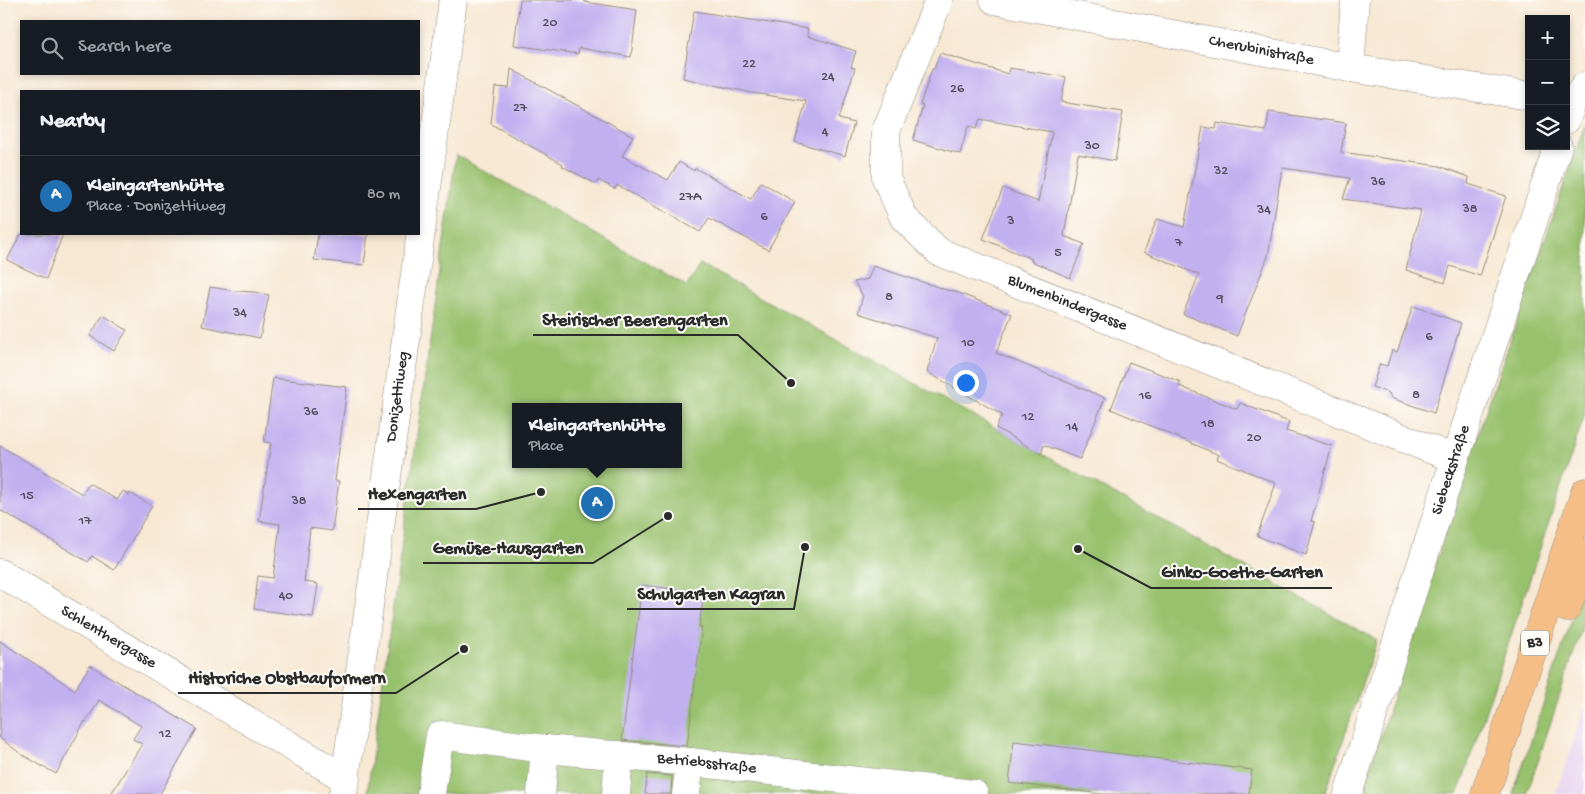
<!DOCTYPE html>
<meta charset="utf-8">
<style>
:root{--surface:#171b24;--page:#20242c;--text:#f1f3f6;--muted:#9ea1a6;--line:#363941;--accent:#1f6fb2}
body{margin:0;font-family:"Gochi Hand",sans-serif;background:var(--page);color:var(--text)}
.controls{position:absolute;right:15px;top:15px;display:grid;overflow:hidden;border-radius:0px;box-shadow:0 2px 8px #0003}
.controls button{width:45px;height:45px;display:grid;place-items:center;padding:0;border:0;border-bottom:1px solid var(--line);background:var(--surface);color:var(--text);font:25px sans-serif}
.you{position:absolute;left:965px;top:382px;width:18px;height:18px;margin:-12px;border:4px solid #fff;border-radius:50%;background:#1a73e8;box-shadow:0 0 0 8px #1a73e833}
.badge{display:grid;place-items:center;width:32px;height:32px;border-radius:50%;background:var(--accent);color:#fff;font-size:16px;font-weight:700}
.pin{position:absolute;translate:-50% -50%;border:2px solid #fff;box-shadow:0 1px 5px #0006}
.popup{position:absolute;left:512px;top:403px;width:170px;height:65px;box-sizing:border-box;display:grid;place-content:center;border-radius:0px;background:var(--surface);filter:drop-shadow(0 1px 4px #0005);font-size:16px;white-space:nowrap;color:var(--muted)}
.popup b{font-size:19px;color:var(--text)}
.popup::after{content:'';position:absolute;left:50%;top:100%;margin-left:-10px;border:10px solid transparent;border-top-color:var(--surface)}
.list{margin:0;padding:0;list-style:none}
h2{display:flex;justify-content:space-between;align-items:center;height:65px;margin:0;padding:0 20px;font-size:21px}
h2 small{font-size:16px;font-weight:400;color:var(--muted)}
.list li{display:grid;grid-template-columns:32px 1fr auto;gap:15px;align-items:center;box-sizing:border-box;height:80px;padding:0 20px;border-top:1px solid var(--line)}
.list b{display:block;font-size:19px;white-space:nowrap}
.list p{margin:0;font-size:16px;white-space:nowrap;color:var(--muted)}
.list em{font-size:16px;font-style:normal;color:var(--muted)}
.icon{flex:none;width:28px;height:28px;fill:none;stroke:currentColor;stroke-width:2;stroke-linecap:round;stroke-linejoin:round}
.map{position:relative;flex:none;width:1585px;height:794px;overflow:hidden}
.search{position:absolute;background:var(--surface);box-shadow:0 2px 8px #0003;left:20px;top:20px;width:400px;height:55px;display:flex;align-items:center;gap:12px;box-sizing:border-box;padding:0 18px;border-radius:0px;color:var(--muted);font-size:19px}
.panel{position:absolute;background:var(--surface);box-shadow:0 2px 8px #0003;left:20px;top:90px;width:400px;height:145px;border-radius:0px}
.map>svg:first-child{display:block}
.built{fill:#e6d2f0}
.green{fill:#98c16d;stroke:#62764c;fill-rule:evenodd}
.building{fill:#c1b0f0}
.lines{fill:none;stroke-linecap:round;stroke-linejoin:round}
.minor-casing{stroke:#918a7f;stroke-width:29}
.major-casing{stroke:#918a7f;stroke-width:29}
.minor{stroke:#fff;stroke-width:28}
.major{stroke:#f6be87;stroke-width:28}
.labels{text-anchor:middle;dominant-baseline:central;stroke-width:4;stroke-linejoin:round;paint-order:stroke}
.number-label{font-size:14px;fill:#504c5c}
.shield{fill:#fdfcf7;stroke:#6a6a68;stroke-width:1}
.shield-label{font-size:15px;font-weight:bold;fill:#2b2b2b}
.street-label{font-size:16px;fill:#2b2b2b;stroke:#fdfcf7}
.leader{fill:none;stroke:#2b2b2b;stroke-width:2}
.callout-dot{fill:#2b2b2b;stroke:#fdfcf7;stroke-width:2}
.callout-label{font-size:18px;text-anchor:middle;font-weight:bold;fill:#2b2b2b;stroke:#fdfcf7;stroke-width:4;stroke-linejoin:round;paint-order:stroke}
</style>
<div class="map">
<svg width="1585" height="794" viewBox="0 0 1585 794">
<rect width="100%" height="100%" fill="#fdfcf7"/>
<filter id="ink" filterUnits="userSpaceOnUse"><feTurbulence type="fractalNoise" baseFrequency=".02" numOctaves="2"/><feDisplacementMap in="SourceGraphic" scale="10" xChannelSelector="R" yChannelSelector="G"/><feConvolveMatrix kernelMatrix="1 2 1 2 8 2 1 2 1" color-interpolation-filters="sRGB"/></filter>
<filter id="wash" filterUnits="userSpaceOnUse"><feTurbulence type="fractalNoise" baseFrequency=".0096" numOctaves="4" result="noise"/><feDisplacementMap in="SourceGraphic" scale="20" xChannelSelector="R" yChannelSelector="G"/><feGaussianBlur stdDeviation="1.12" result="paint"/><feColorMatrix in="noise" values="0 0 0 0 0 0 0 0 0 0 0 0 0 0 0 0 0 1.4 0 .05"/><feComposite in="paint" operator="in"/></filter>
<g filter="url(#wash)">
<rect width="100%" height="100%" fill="#f7e8d3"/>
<path class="built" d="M 1585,706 L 1585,794 L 1556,794 Z"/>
<path class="green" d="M 1585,124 L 1585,414 L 1458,794 L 1362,794 L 1468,463 Z
M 456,155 L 687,286 L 700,264 L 1377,640 L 1325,794 L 367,794 ZM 516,407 L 678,407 L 678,464 L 516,464 Z
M 1585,580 L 1585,619 L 1527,794 L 1513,794 Z"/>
<g id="blocks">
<path class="building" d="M 520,0 L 585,0 L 585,2 L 637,10 L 631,57 L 579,48 L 578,54 L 514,45 Z
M 694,11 L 808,29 L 807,36 L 856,51 L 851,67 L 855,68 L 839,119 L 854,123 L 845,156 L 795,142 L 806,101 L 752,93 L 683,78 Z
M 940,53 L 1008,74 L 1009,68 L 1066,77 L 1061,102 L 1123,112 L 1115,161 L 1078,154 L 1064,236 L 1084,244 L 1070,278 L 1031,261 L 1032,259 L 983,239 L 1003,188 L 1038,202 L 1052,132 L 980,119 L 976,129 L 968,126 L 960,154 L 913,140 L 923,106 L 920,105 L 932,69 L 934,69 Z
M 511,69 L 633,136 L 622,156 L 668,180 L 679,162 L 694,171 L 695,168 L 751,199 L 761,182 L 795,202 L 768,250 L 709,218 L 700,232 L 617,185 L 615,189 L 598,180 L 596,184 L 562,166 L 563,164 L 491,124 L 495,87 L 509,88 Z
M 1269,112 L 1346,123 L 1341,152 L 1439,166 L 1469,177 L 1468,184 L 1506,196 L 1480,276 L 1450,266 L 1445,283 L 1406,270 L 1421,210 L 1343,199 L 1350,178 L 1282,168 L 1268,256 L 1237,336 L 1183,314 L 1199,275 L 1144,252 L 1157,219 L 1184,227 L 1203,127 L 1216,129 L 1217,123 L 1266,131 Z
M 21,234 L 63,234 L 46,279 L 7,260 Z
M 318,234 L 368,234 L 364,265 L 314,260 Z
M 873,266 L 950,291 L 951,290 L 1012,314 L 996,353 L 1105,398 L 1080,459 L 1044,445 L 1041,454 L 996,428 L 1002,415 L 927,372 L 937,338 L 858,313 L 863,296 L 854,282 L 868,279 Z
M 210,287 L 236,291 L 255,292 L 269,295 L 260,338 L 202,326 Z
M 1413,306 L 1461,323 L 1434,413 L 1391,398 L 1389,393 L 1372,387 L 1380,364 L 1387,366 L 1392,350 L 1397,352 Z
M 103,315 L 127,330 L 114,351 L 90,336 Z
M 1129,362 L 1181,382 L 1179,386 L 1237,409 L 1240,403 L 1289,422 L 1286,431 L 1332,446 L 1311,521 L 1315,522 L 1306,555 L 1257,536 L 1276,483 L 1217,459 L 1219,455 L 1111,409 Z
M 273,378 L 347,387 L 335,481 L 339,481 L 332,531 L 310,528 L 304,582 L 318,584 L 313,617 L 254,609 L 258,576 L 273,578 L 280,524 L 259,521 L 271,443 L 264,442 Z
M 0,446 L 82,494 L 89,483 L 117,500 L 123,491 L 129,495 L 130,493 L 152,506 L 114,570 L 92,556 L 88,562 L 0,510 Z
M 642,585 L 704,593 L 699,627 L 702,627 L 687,746 L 622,740 Z
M 0,641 L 75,690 L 90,665 L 197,729 L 160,794 L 111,794 L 142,744 L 133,739 L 141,726 L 99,700 L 86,722 L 85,721 L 56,774 L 21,754 L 0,738 Z
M 1014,741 L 1252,770 L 1249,794 L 1102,794 L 1009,783 Z
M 647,774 L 672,776 L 671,794 L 645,794 Z"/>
</g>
</g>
<g filter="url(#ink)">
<use href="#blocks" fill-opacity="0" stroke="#918a7f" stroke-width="1"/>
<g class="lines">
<g class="minor-casing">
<g id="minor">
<path id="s1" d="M 939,0 L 886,131 L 886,178 L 904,218 L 939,252 L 1455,459"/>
<path id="s2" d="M 994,0 L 1350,68 L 1529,96"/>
<path d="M 1350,68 L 1355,0"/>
<path d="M 1566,120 L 1572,103 L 1585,86"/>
<path id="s3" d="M 0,573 L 346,779"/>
<path id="s4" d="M 343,794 L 453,0"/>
<path id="s5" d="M 431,794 L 440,735 L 545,749 L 690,762 L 974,794"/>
<path d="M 541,794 L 545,749"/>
<path d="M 616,794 L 619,755"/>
<path d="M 686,794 L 690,762"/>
<path id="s6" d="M 1348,794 L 1455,459 L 1558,146"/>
</g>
</g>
<g class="major-casing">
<path id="major" d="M 1567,608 L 1585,554
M 1485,794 L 1585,492"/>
</g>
<use href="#minor" class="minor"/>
<use href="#major" class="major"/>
</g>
</g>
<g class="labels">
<g class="number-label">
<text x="550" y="23">20</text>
<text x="749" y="64">22</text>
<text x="828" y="77">24</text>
<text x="957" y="89">26</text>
<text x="520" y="108">27</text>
<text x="825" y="132">4</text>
<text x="1092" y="146">30</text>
<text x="1221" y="171">32</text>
<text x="1378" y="182">36</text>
<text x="690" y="197">27A</text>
<text x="1470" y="209">38</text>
<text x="1264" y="210">34</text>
<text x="764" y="217">6</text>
<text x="1011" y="221">3</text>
<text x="1179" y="243">7</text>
<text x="1058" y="253">5</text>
<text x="889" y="297">8</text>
<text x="1220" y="299">9</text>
<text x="240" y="313">34</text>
<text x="1429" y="337">6</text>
<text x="968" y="343">10</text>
<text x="1416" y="395">8</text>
<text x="1145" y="396">16</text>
<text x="311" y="412">36</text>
<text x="1028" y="417">12</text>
<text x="1208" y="424">18</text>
<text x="1072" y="427">14</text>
<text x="1254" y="438">20</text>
<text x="27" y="496">15</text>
<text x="299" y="501">38</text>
<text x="85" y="521">17</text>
<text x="286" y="596">40</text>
<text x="165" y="734">12</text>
</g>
<rect class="shield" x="1521" y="630.5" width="28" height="25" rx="4"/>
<g class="shield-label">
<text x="1535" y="643">B3</text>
</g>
<g class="street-label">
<text stroke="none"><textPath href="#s2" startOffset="272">Cherubinistraße</textPath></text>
<text stroke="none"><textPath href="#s1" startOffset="419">Blumenbindergasse</textPath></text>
<text stroke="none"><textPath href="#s4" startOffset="401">Donizettiweg</textPath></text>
<text stroke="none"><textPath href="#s6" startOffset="340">Siebeckstraße</textPath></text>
<text stroke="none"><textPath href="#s3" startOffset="126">Schlenthergasse</textPath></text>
<text stroke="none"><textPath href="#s5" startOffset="328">Betriebsstraße</textPath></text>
</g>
</g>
<path class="leader" d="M791 383L738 335H533M541 492L476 509H358M668 516L593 563H423M1078 549L1151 588H1332M805 547L794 609H627M464 649L396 693H178"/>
<g class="callout-dot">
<circle cx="791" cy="383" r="5"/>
<circle cx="541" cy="492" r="5"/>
<circle cx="668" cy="516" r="5"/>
<circle cx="1078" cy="549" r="5"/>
<circle cx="805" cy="547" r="5"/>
<circle cx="464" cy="649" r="5"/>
</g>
<g class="callout-label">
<text x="635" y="325">Steirischer Beerengarten</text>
<text x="417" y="499">Hexengarten</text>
<text x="508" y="553">Gemüse-Hausgarten</text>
<text x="1242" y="577">Ginko-Goethe-Garten</text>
<text x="711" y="599">Schulgarten Kagran</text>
<text x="287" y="683">Historiche Obstbauformern</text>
</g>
</svg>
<div class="controls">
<button>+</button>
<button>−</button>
<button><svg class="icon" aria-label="layers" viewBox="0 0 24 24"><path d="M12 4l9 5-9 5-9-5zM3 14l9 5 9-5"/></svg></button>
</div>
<div class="you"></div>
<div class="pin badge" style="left:597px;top:503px">A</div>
<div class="popup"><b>Kleingartenhütte</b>Place</div>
<div class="search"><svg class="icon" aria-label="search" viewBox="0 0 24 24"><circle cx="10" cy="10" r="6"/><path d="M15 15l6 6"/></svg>Search here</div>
<section class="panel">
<h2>Nearby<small></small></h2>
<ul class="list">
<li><span class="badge">A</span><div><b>Kleingartenhütte</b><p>Place · Donizettiweg</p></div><em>80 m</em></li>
</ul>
</section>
</div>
